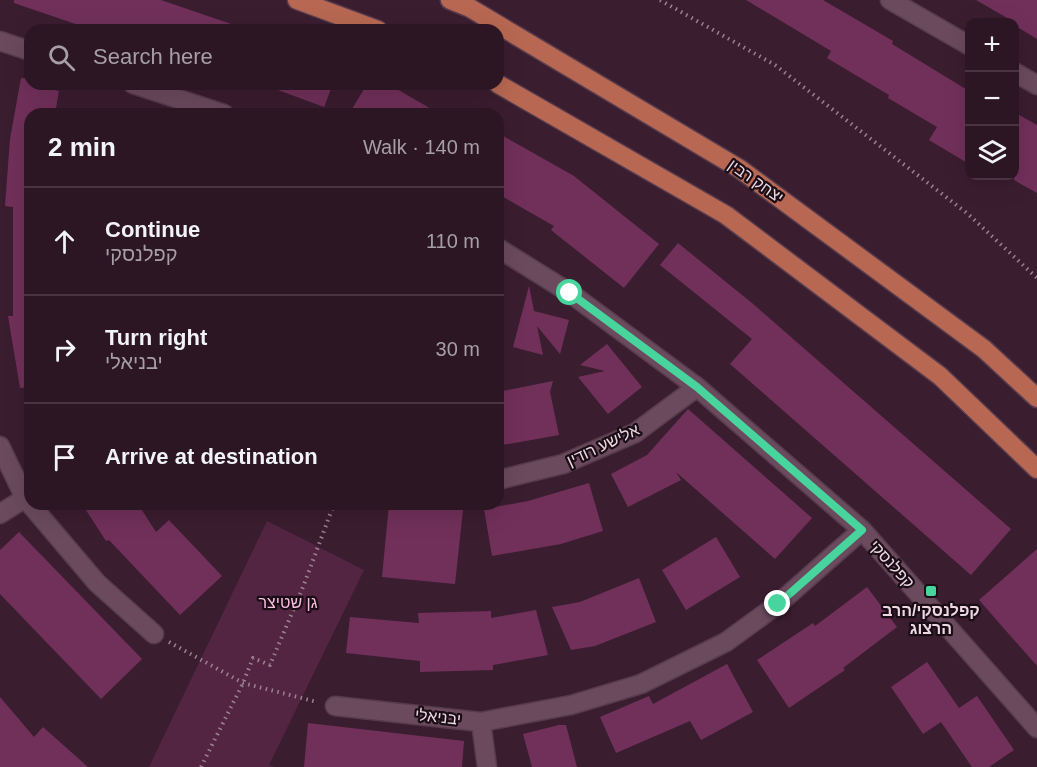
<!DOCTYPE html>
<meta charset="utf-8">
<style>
:root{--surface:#2c1624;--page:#382331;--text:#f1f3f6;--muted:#a69fa6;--line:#483541}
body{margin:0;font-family:Helvetica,"Noto Sans Hebrew",sans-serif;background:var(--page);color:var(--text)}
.controls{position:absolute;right:18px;top:18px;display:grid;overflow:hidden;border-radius:12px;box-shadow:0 6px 24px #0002}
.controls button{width:54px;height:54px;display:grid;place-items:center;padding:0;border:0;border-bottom:2px solid var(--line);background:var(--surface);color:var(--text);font:30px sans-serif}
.stop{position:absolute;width:18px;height:18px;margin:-14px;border:4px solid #48d49d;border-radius:50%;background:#fff}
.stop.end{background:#48d49d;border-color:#fff;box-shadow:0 2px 6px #0008}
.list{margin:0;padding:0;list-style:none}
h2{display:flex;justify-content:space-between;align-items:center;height:78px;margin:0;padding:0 24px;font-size:26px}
h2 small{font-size:20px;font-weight:400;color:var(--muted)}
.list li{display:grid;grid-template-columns:39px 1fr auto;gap:18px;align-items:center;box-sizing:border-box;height:108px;padding:0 24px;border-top:2px solid var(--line)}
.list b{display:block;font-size:22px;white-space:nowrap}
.list p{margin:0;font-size:20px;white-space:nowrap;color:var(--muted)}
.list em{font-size:20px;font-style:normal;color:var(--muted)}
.icon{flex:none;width:33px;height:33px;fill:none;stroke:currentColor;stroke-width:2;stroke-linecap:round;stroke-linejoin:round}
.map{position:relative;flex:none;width:1037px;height:767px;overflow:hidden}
.search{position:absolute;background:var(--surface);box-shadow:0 6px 24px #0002;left:24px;top:24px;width:480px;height:66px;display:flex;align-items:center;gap:15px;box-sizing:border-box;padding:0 21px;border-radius:18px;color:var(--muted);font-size:22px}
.panel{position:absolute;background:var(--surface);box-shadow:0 6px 24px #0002;left:24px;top:108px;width:480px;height:402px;border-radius:18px}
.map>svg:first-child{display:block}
.green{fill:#532542}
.building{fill:#71305a}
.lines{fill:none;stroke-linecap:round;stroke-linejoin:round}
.minor-casing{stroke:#563c4d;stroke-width:21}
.major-casing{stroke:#563c4d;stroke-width:21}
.path{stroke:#9b8291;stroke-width:4;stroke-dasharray:1.5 4.5;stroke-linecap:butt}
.minor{stroke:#6b4a5e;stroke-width:18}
.major{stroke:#b86852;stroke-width:18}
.route{stroke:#48d49d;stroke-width:8}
.poi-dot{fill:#48d49d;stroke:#1a0d15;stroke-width:2}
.labels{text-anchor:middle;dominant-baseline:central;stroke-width:4.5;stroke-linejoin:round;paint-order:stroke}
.street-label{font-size:16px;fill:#ecd7e3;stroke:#1a0d15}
.park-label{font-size:16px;fill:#fabee1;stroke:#1a0d15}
.poi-label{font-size:16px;font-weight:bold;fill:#ecd7e3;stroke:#1a0d15}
</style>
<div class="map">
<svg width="1037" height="767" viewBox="0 0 1037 767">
<rect width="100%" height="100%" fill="#3b1d30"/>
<path class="green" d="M 267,521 L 364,570 L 269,765 L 274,767 L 149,767 Z"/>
<path class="building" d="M 14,0 L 161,0 L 240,27 L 239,30 L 93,30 L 14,3 Z
M 746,0 L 823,0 L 893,41 L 892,44 L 969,91 L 969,164 L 929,140 L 937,127 L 888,98 L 889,95 L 827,58 L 831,51 Z
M 976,0 L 1037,0 L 1037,39 L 1014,25 L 1014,22 Z
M 21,78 L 30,79 L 30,85 L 59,91 L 55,114 L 30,114 L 30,387 L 20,388 L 8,316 L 13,316 L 13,207 L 5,206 L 10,139 Z
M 268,84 L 333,84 L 324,107 L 267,86 Z
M 367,84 L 388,84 L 440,114 L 349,114 Z
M 1014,112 L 1037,125 L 1037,193 L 1014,180 Z
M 498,133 L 574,176 L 659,244 L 624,288 L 551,230 L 554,226 L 498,194 Z
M 678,243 L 752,303 L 1011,529 L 971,575 L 730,364 L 752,339 L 660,265 Z
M 529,286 L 534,311 L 569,320 L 560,354 L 537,326 L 543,355 L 513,347 Z
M 607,344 L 642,387 L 608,414 L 578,377 L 605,371 L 580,365 Z
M 553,381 L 550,392 L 559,435 L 509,444 L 498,445 L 498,392 Z
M 688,409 L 812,518 L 775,559 L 676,472 L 681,480 L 628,507 L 611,474 L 647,455 Z
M 589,483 L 603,531 L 561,544 L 492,556 L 484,509 L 528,501 Z
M 82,504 L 138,504 L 156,532 L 169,520 L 222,576 L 180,615 L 109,540 L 106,541 Z
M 389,504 L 463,510 L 455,584 L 382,577 Z
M 19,532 L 142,659 L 101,699 L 0,594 L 0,550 Z
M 716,537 L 740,577 L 686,610 L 662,570 Z
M 1037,549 L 1037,666 L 979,600 Z
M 639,578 L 656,622 L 595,646 L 571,650 L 552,607 L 580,602 Z
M 867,587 L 897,627 L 843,668 L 845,670 L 789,708 L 757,660 L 813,623 L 815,626 Z
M 536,610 L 548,655 L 493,665 L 493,670 L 420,672 L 420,661 L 346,653 L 350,617 L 419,623 L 418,613 L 491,611 L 491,618 Z
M 927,662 L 959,708 L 977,696 L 1014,750 L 989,767 L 972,767 L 941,722 L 923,734 L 891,687 Z
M 727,664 L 753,712 L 701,740 L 690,721 L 616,753 L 600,717 L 649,696 L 653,704 Z
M 0,697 L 34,737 L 43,727 L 88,767 L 0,767 Z
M 308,723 L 464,741 L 462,767 L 304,767 Z
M 559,725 L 566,725 L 577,767 L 532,767 L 523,734 Z"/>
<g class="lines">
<g class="minor-casing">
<path id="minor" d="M 890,0 L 970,46
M 0,41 L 30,51
M 1014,72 L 1037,85
M 133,84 L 224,114
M 498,248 L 570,293 L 697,387 L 862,530 L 1037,728
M 0,446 L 25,498 L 30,504
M 498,480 L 563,464 L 635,433 L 697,387
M 30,504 L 97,583 L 154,634
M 0,514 L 25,498
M 335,706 L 481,722 L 571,705 L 641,684 L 726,642 L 778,604 L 862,530
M 481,722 L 487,767"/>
</g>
<g class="major-casing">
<path id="major" d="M 297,0 L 378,30
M 450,0 L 470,8 L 740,169 L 984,349 L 1037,398
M 498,84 L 726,215 L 940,376 L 1037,469"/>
</g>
<path class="path" d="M 660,0 L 775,65 L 968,214 L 1037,278
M 169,642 L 243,683 L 317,702
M 201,767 L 243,683 L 253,658 L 270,665 L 303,587 L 334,504"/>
<use href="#minor" class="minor"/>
<use href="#major" class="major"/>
</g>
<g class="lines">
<path class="route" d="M 570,293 L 697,387 L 862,530 L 778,604"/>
</g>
<rect class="poi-dot" x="925" y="585" width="12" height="12" rx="3"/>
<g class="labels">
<g class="street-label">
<text transform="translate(756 181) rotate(35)">יצחק רבין</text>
<text transform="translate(603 445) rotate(-25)">אלישע רודין</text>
<text transform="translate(892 564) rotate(48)">קפלנסקי</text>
<text transform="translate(438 717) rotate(6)">יבניאלי</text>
</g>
<g class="park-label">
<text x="288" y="602">גן שטיצר</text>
</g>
<g class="poi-label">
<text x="931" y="610">קפלנסקי/הרב<tspan x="931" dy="18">הרצוג</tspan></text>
</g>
</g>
</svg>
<div class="controls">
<button>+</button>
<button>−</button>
<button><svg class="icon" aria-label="layers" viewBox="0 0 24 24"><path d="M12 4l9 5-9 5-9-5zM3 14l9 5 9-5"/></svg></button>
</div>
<div class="stop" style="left:570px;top:293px"></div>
<div class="stop end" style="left:778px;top:604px"></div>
<div class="search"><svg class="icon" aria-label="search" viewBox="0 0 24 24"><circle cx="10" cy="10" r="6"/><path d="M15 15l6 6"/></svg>Search here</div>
<section class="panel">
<h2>2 min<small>Walk · 140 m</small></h2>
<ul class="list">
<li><svg class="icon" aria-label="ahead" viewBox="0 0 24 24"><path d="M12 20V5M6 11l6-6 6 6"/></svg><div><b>Continue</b><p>קפלנסקי</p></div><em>110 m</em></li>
<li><svg class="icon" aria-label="right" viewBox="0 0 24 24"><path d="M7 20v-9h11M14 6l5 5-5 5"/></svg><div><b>Turn right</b><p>יבניאלי</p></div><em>30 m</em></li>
<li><svg class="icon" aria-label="arrive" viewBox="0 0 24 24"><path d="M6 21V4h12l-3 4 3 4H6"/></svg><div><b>Arrive at destination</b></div></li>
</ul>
</section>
</div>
